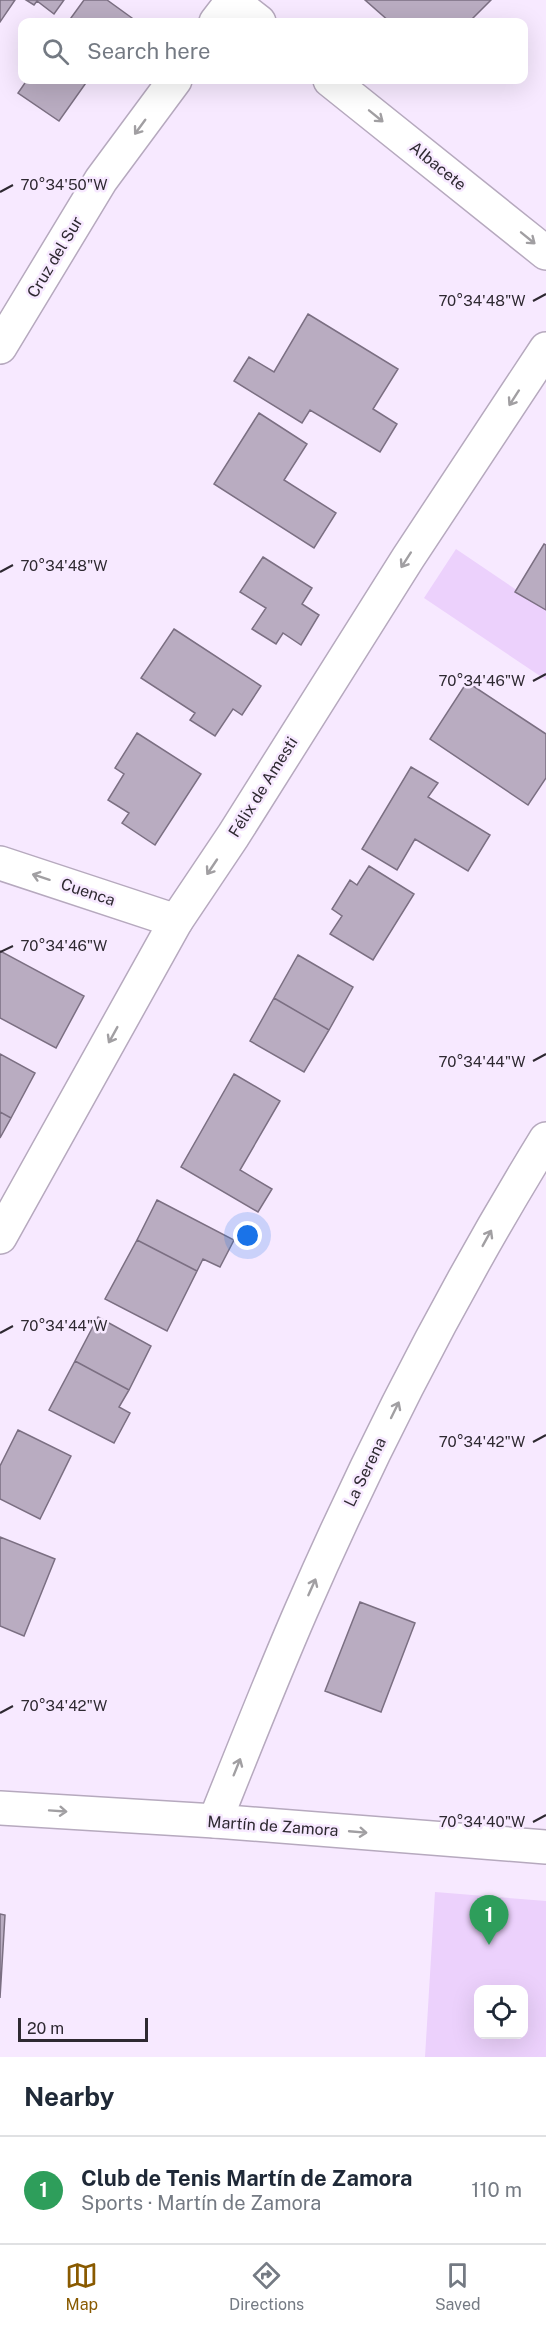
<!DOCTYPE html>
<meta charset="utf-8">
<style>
:root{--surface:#fff;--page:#f6f6f7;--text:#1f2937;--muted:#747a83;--line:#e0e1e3;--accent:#895a00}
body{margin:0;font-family:"Public Sans",sans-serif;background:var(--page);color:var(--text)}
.controls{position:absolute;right:18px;bottom:18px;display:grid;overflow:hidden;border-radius:12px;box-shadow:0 6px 24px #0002}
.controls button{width:54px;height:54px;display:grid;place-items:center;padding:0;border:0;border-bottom:2px solid var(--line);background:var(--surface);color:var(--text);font:30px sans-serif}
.scale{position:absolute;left:18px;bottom:15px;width:130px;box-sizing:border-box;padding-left:6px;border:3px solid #2e2931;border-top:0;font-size:16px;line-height:21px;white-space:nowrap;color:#2e2931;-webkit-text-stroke:4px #f7e9ff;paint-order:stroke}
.you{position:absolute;left:248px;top:1236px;width:21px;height:21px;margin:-15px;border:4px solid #fff;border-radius:50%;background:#1a73e8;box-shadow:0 0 0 9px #1a73e833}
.badge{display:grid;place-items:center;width:39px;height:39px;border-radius:50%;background:var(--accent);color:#fff;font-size:20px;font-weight:700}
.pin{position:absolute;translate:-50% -50px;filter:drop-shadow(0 2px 3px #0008)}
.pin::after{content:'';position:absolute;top:32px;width:21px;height:18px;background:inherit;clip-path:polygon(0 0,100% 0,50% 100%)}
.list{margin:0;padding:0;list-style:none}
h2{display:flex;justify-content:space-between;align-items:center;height:78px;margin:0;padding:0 24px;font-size:26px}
h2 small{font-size:20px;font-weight:400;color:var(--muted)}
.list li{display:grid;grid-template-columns:39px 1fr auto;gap:18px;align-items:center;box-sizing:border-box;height:108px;padding:0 24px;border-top:2px solid var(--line)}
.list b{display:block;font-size:22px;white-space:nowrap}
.list p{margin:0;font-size:20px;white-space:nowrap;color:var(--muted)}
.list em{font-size:20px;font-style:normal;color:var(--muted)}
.icon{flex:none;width:33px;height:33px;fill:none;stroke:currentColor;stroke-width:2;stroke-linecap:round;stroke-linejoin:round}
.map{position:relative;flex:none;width:546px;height:2057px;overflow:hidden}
.search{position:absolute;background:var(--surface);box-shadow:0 6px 24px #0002;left:18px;right:18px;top:18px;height:66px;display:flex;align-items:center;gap:15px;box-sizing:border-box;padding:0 21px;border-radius:12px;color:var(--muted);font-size:22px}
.sheet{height:186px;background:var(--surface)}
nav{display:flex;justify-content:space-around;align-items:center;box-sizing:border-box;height:84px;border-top:2px solid var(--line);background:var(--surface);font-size:16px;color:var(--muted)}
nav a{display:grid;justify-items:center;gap:3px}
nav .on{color:var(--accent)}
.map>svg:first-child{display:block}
.green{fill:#ecd1fc;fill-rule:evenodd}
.building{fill:#b9acc1;stroke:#7b6f82;stroke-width:1.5}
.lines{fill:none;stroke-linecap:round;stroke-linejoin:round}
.minor-casing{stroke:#b6a9be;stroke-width:36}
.tertiary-casing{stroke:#b6a9be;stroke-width:36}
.minor{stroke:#fff;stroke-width:33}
.tertiary{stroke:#fff;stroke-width:33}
.oneway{stroke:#a19fa2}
.ticks{fill:none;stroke:#2e2931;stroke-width:2}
.labels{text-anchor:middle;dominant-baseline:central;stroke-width:5;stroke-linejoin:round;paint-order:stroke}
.street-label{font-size:16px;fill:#2e2931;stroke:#f7e9ff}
.ticks-label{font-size:15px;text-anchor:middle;fill:#2e2931;stroke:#f7e9ff;stroke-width:5;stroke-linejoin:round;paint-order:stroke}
</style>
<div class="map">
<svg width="546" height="2057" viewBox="0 0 546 2057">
<rect width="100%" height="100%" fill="#f7e9ff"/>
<path class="green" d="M 456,549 L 546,610 L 546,680 L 424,598 Z
M 435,1892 L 546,1901 L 546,2057 L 425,2057 ZM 478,1990 L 524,1990 L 524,2034 L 478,2034 Z"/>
<path class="building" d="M 0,0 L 15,0 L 0,22 Z
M 26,0 L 64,0 L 54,14 L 37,1 L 34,5 Z
M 84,0 L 107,0 L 132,18 L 128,22 L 68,22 Z
M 365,0 L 491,0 L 469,22 L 390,22 Z
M 27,80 L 88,80 L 59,121 L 18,93 Z
M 308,314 L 398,369 L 373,409 L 397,424 L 380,452 L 310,410 L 302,423 L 234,381 L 249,357 L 274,372 Z
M 259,413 L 307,444 L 284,480 L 336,513 L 314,548 L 214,484 Z
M 544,544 L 546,545 L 546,610 L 515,592 Z
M 263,557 L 312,588 L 302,604 L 319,615 L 301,645 L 283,633 L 276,644 L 252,629 L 266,608 L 240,592 Z
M 174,629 L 261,686 L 242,715 L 233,709 L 215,736 L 190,720 L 195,713 L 141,678 Z
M 467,682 L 546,734 L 546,778 L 528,805 L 430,739 Z
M 137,733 L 201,774 L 155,845 L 122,823 L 129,813 L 108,800 L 124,774 L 115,768 Z
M 411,767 L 438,783 L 428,797 L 490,835 L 468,871 L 415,839 L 397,870 L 362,849 Z
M 369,866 L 414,894 L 373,960 L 330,934 L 342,916 L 332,909 L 350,880 L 357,885 Z
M 0,951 L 84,996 L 56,1048 L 0,1018 Z
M 298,955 L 353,987 L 329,1030 L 274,998 Z
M 274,998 L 329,1030 L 304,1072 L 250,1041 Z
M 0,1054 L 35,1073 L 11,1118 L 0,1112 Z
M 234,1074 L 280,1101 L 240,1170 L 272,1189 L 258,1212 L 181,1167 Z
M 0,1112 L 11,1118 L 0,1138 Z
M 157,1200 L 234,1240 L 220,1267 L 203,1259 L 197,1271 L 137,1240 Z
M 137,1240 L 197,1271 L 167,1331 L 105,1299 Z
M 98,1317 L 151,1346 L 129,1390 L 75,1361 Z
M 75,1361 L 129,1390 L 119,1407 L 130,1413 L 114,1443 L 49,1410 Z
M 18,1430 L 71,1456 L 40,1519 L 0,1499 L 0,1466 Z
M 0,1537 L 55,1559 L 24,1636 L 0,1626 Z
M 360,1602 L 415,1623 L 381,1712 L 325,1691 Z
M 0,1914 L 5,1915 L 0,1998 Z"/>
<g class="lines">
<g class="minor-casing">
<path id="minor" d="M 231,0 L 259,22
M 216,22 L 233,0
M 330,80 L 546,253
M 0,347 L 101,180 L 175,80
M 0,863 L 176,921
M 215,1821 C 243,1751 271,1680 301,1611 C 372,1448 453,1290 546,1139"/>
</g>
<g class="tertiary-casing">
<path id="tertiary" d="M 0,1237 L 176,921 L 233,836 L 408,558 L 546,349
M 0,1808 L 215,1821 L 546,1847"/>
</g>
<use href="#minor" class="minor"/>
<use href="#tertiary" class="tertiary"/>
</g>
<defs><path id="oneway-shaft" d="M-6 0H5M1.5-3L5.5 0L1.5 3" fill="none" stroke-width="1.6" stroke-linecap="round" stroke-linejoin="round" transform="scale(1.5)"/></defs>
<g class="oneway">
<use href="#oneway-shaft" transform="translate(376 116) rotate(39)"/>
<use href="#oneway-shaft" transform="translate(140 127) rotate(126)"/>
<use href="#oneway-shaft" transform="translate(528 238) rotate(39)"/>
<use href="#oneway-shaft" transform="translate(514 398) rotate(123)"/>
<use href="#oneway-shaft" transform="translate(406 560) rotate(123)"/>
<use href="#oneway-shaft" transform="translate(212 867) rotate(124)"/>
<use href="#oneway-shaft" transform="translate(41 877) rotate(-162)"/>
<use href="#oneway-shaft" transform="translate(113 1035) rotate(119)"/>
<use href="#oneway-shaft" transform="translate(487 1238) rotate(-61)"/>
<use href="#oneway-shaft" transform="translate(395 1410) rotate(-64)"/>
<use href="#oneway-shaft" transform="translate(312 1587) rotate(-66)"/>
<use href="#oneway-shaft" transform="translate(237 1767) rotate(-68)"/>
<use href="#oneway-shaft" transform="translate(58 1811) rotate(4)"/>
<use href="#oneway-shaft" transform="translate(358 1832) rotate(5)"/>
</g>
<path class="ticks" d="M 0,192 L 13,185M 533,301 L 546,294M 0,572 L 13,565M 533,681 L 546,674M 0,952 L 13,946M 533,1061 L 546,1054M 0,1333 L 13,1326M 533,1442 L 546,1435M 0,1713 L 13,1706M 533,1822 L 546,1815"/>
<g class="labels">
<g class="street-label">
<text transform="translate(438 166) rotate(39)">Albacete</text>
<text transform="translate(55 257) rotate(-59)">Cruz del Sur</text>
<text transform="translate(263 787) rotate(-58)">Félix de Amesti</text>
<text transform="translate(88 892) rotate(18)">Cuenca</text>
<text transform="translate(365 1472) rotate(-64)">La Serena</text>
<text transform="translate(273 1826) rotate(4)">Martín de Zamora</text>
</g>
</g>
<g class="ticks-label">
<text x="64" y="190">70°34'50"W</text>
<text x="482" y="306">70°34'48"W</text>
<text x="64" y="571">70°34'48"W</text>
<text x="482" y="686">70°34'46"W</text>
<text x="64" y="951">70°34'46"W</text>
<text x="482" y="1067">70°34'44"W</text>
<text x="64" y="1331">70°34'44"W</text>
<text x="482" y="1447">70°34'42"W</text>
<text x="64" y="1711">70°34'42"W</text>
<text x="482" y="1827">70°34'40"W</text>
</g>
</svg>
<div class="controls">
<button><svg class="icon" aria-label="locate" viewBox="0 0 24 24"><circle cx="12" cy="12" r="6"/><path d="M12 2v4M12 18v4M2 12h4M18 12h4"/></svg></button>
</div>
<div class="scale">20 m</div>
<div class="you"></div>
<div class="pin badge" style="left:489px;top:1945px;background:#2e9e5b">1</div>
<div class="search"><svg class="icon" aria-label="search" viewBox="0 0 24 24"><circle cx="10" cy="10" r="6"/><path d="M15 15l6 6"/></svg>Search here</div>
</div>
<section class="sheet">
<h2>Nearby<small></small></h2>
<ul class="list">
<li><span class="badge" style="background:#2e9e5b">1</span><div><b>Club de Tenis Martín de Zamora</b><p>Sports · Martín de Zamora</p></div><em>110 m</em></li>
</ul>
</section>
<nav>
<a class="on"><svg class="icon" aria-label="map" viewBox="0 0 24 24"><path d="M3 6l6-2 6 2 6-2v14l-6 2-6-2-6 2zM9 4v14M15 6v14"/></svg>Map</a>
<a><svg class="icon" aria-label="directions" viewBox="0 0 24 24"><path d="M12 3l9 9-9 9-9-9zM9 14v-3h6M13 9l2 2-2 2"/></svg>Directions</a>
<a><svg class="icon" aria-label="saved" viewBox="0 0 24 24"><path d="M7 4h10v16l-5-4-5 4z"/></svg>Saved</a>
</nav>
